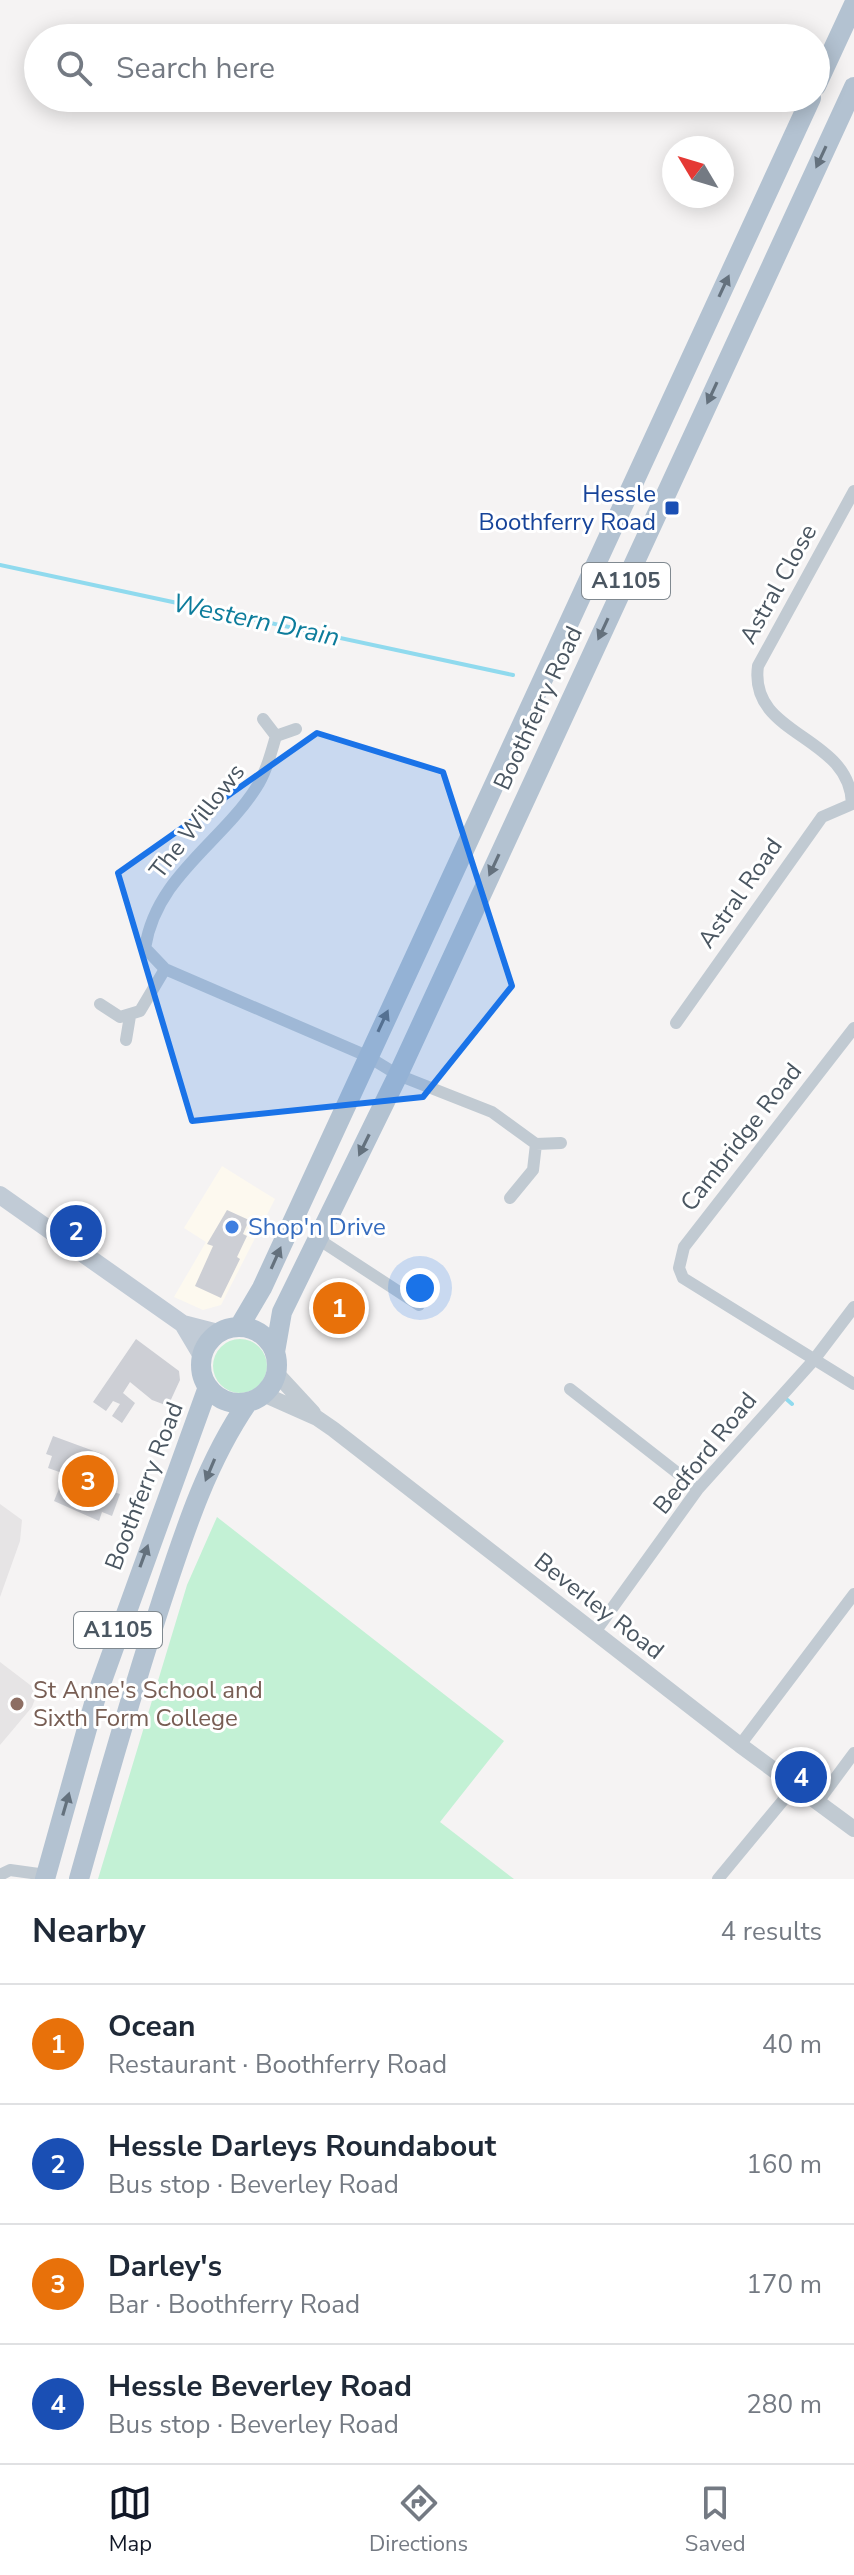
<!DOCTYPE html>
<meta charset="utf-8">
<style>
:root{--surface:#fff;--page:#f2f2f3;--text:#1f2937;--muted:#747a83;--line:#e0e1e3;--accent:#111827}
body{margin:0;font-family:"Nunito Sans",sans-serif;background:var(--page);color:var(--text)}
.compass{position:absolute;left:662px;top:136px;width:72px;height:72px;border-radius:50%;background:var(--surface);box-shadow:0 4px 20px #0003;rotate:308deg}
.you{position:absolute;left:420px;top:1288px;width:28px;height:28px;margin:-20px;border:6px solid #fff;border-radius:50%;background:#1a73e8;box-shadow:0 0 0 12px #1a73e833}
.badge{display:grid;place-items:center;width:52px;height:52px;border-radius:50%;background:var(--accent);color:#fff;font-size:26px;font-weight:700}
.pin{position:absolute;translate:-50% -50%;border:4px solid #fff;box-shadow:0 2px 8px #0006}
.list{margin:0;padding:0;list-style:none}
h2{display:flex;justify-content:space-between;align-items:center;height:104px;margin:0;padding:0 32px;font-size:34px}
h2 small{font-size:26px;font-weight:400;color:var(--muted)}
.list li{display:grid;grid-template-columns:52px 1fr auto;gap:24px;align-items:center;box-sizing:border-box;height:120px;padding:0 32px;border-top:2px solid var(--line)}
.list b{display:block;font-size:30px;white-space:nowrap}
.list p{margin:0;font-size:26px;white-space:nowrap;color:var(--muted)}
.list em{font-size:26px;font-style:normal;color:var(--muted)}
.icon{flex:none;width:44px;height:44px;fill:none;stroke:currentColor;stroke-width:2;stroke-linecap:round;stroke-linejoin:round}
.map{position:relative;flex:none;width:854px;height:1879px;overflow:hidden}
.search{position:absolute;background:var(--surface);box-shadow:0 4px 20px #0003;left:24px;right:24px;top:24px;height:88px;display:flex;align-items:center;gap:20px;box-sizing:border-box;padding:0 28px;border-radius:44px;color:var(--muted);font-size:30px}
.sheet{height:584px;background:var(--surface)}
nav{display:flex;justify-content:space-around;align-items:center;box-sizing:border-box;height:112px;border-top:2px solid var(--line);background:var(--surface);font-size:22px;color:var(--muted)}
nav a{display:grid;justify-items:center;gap:4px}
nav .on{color:var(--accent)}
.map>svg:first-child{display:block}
.commercial{fill:#fdf9ef}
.education{fill:#e6e4e5}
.green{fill:#c3f1d5}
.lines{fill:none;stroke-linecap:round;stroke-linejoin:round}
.stream{stroke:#90daee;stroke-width:4}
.building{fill:#cdcfd5}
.minor{stroke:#c1cad2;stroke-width:12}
.tertiary{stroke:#c1cad2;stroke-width:16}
.secondary{stroke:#c1cbd6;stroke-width:18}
.primary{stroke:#b3c2d1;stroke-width:20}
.oneway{fill:#64717d}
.marked{fill:#1a73e8;fill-opacity:0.2;stroke:#1a73e8;stroke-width:6;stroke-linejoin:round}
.transit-dot{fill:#1a4fb4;stroke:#fff;stroke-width:3}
.shop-dot{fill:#3f7fe0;stroke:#fff;stroke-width:3}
.education-dot{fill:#8d6e63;stroke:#fff;stroke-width:3}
.labels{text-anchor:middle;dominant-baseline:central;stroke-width:6;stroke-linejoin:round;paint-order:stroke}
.shield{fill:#fff;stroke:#808990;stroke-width:2}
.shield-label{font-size:22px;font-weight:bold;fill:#4a5661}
.transit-label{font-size:24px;fill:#164399;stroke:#fff;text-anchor:end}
.street-label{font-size:24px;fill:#4a5661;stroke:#fff}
.shop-label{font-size:24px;fill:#366cbe;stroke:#fff;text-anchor:start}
.education-label{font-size:24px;fill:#785e54;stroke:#fff;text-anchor:start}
.water-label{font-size:26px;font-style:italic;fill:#0c7c9b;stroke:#fff}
</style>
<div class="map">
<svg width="854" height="1879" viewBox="0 0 854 1879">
<rect width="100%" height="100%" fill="#f5f3f3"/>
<path class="commercial" d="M 222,1166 L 275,1199 L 221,1305 L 203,1310 L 174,1297 L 206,1242 L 184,1228 Z"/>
<path class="education" d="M 0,1504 L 22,1520 L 20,1541 L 0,1597 Z
M 0,1662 L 38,1691 L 32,1707 L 0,1745 Z"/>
<path class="green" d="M213 1366a27 27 0 1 1 54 0a27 27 0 1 1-54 0Z
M 217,1517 L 504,1741 L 440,1822 L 514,1879 L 98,1879 L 187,1585 Z"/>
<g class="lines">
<path class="stream" d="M 0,565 L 513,675
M 784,1397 L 792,1404"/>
</g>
<path class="building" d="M 227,1210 L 249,1220 L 243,1234 L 247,1236 L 237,1257 L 240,1259 L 221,1298 L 195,1286 L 213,1246 L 207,1244 Z
M 136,1339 L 179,1371 L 180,1380 L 168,1406 L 152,1400 L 130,1382 L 123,1393 L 135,1403 L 122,1423 L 112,1416 L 120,1404 L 113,1401 L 106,1411 L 93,1402 Z
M 53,1436 L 102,1454 L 95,1471 L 115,1478 L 114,1492 L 120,1494 L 112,1516 L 102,1512 L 99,1521 L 54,1501 L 65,1474 L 48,1468 L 52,1456 L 46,1454 Z"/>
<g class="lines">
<path class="minor" d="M 263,719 L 276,736 L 296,729
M 276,736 C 271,753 266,773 256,788 C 220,844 156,877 145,948 L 165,969 L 367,1056 L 398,1075 L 492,1112 L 536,1144 L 533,1170 L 510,1198
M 852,804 C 850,734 748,737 758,666 L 854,491
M 100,1004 L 120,1017 L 140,1011 L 165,969
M 676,1023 L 822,817 L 852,804
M 854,1028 L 684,1247 L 679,1268 L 683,1278 L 854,1384
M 126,1040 L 130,1016
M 536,1144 L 561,1143
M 318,1239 L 419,1305
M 570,1389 L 698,1489
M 595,1632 L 698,1489 L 813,1361 L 854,1307
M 740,1745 L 854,1594
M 817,1803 L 854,1753
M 0,1875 L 10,1870 L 46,1875
M 718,1879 L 795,1786"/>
<path class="tertiary" d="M 276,1373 L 313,1413
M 263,1394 L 317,1418 L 333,1429 L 740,1745 L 854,1829"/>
<path class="secondary" d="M 0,1195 L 183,1324 L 218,1333
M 183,1324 L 202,1356"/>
<path class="primary" d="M 816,86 L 854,4
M201 1365a38 38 0 1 1 76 0a38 38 0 1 1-76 0Z
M 239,1327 L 262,1288 L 811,98
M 275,1352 L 282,1312 L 398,1075 L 854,87
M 45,1879 L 95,1700 L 208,1387
M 79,1879 C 105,1786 131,1695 161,1603 C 184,1533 206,1463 248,1402"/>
</g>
<defs><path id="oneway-solid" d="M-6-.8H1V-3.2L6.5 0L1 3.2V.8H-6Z" transform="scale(2)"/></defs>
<g class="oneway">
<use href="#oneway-solid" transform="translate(821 157) rotate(115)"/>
<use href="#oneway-solid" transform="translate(724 286) rotate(-65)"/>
<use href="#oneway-solid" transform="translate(712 393) rotate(115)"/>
<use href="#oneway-solid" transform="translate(603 629) rotate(115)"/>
<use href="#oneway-solid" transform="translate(494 865) rotate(115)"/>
<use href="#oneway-solid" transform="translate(383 1021) rotate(-65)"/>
<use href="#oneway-solid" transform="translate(364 1145) rotate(116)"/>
<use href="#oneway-solid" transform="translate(276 1258) rotate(-66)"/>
<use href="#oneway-solid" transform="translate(210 1470) rotate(113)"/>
<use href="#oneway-solid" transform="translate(144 1556) rotate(-70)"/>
<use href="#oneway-solid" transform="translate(66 1804) rotate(-74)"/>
</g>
<path class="marked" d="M 317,733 L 443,772 L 512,986 L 423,1097 L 192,1121 L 118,873 Z"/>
<rect class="transit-dot" x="664" y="500" width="16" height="16" rx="4"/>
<circle class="shop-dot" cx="232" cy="1227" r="8"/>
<circle class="education-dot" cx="17" cy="1704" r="8"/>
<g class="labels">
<g class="shield">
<rect x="582" y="563" width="88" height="36" rx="6"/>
<rect x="74" y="1612" width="88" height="36" rx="6"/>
</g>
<g class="shield-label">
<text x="626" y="581">A1105</text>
<text x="118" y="1630">A1105</text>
</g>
<g class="transit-label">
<text x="656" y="494">Hessle<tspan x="656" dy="28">Boothferry Road</tspan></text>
</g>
<g class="street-label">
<text transform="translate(778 584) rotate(-61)">Astral Close</text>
<text transform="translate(538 708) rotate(-65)">Boothferry Road</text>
<text transform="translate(197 821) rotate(-52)">The Willows</text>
<text transform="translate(740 893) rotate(-55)">Astral Road</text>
<text transform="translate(741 1137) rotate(-52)">Cambridge Road</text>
<text transform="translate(705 1453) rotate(-51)">Bedford Road</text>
<text transform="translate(144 1486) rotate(-69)">Boothferry Road</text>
<text transform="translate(599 1606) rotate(38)">Beverley Road</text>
</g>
<g class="shop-label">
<text x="248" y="1227">Shop'n Drive</text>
</g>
<g class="education-label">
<text x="33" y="1690">St Anne's School and<tspan x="33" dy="28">Sixth Form College</tspan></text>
</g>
<g class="water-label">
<text transform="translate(256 620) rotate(12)">Western Drain</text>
</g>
</g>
</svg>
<svg class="compass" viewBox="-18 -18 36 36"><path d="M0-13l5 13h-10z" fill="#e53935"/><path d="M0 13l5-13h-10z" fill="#747a83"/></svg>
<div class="you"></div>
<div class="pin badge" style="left:339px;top:1308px;background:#e8710a">1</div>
<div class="pin badge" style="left:76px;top:1231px;background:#1a4fb4">2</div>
<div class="pin badge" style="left:88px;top:1481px;background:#e8710a">3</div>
<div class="pin badge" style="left:801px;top:1777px;background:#1a4fb4">4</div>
<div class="search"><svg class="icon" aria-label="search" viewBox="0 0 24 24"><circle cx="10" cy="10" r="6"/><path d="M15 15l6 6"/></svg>Search here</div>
</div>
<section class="sheet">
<h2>Nearby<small>4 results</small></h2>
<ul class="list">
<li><span class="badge" style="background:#e8710a">1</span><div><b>Ocean</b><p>Restaurant · Boothferry Road</p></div><em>40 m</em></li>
<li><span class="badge" style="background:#1a4fb4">2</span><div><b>Hessle Darleys Roundabout</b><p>Bus stop · Beverley Road</p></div><em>160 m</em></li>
<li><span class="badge" style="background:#e8710a">3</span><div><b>Darley's</b><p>Bar · Boothferry Road</p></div><em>170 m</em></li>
<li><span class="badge" style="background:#1a4fb4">4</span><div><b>Hessle Beverley Road</b><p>Bus stop · Beverley Road</p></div><em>280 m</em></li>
</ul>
</section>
<nav>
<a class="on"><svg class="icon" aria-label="map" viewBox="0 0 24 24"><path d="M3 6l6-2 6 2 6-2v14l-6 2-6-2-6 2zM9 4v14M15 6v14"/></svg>Map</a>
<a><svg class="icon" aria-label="directions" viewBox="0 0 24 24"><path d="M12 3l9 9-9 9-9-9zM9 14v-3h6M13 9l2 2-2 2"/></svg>Directions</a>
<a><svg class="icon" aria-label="saved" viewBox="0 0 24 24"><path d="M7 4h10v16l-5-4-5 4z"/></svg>Saved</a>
</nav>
